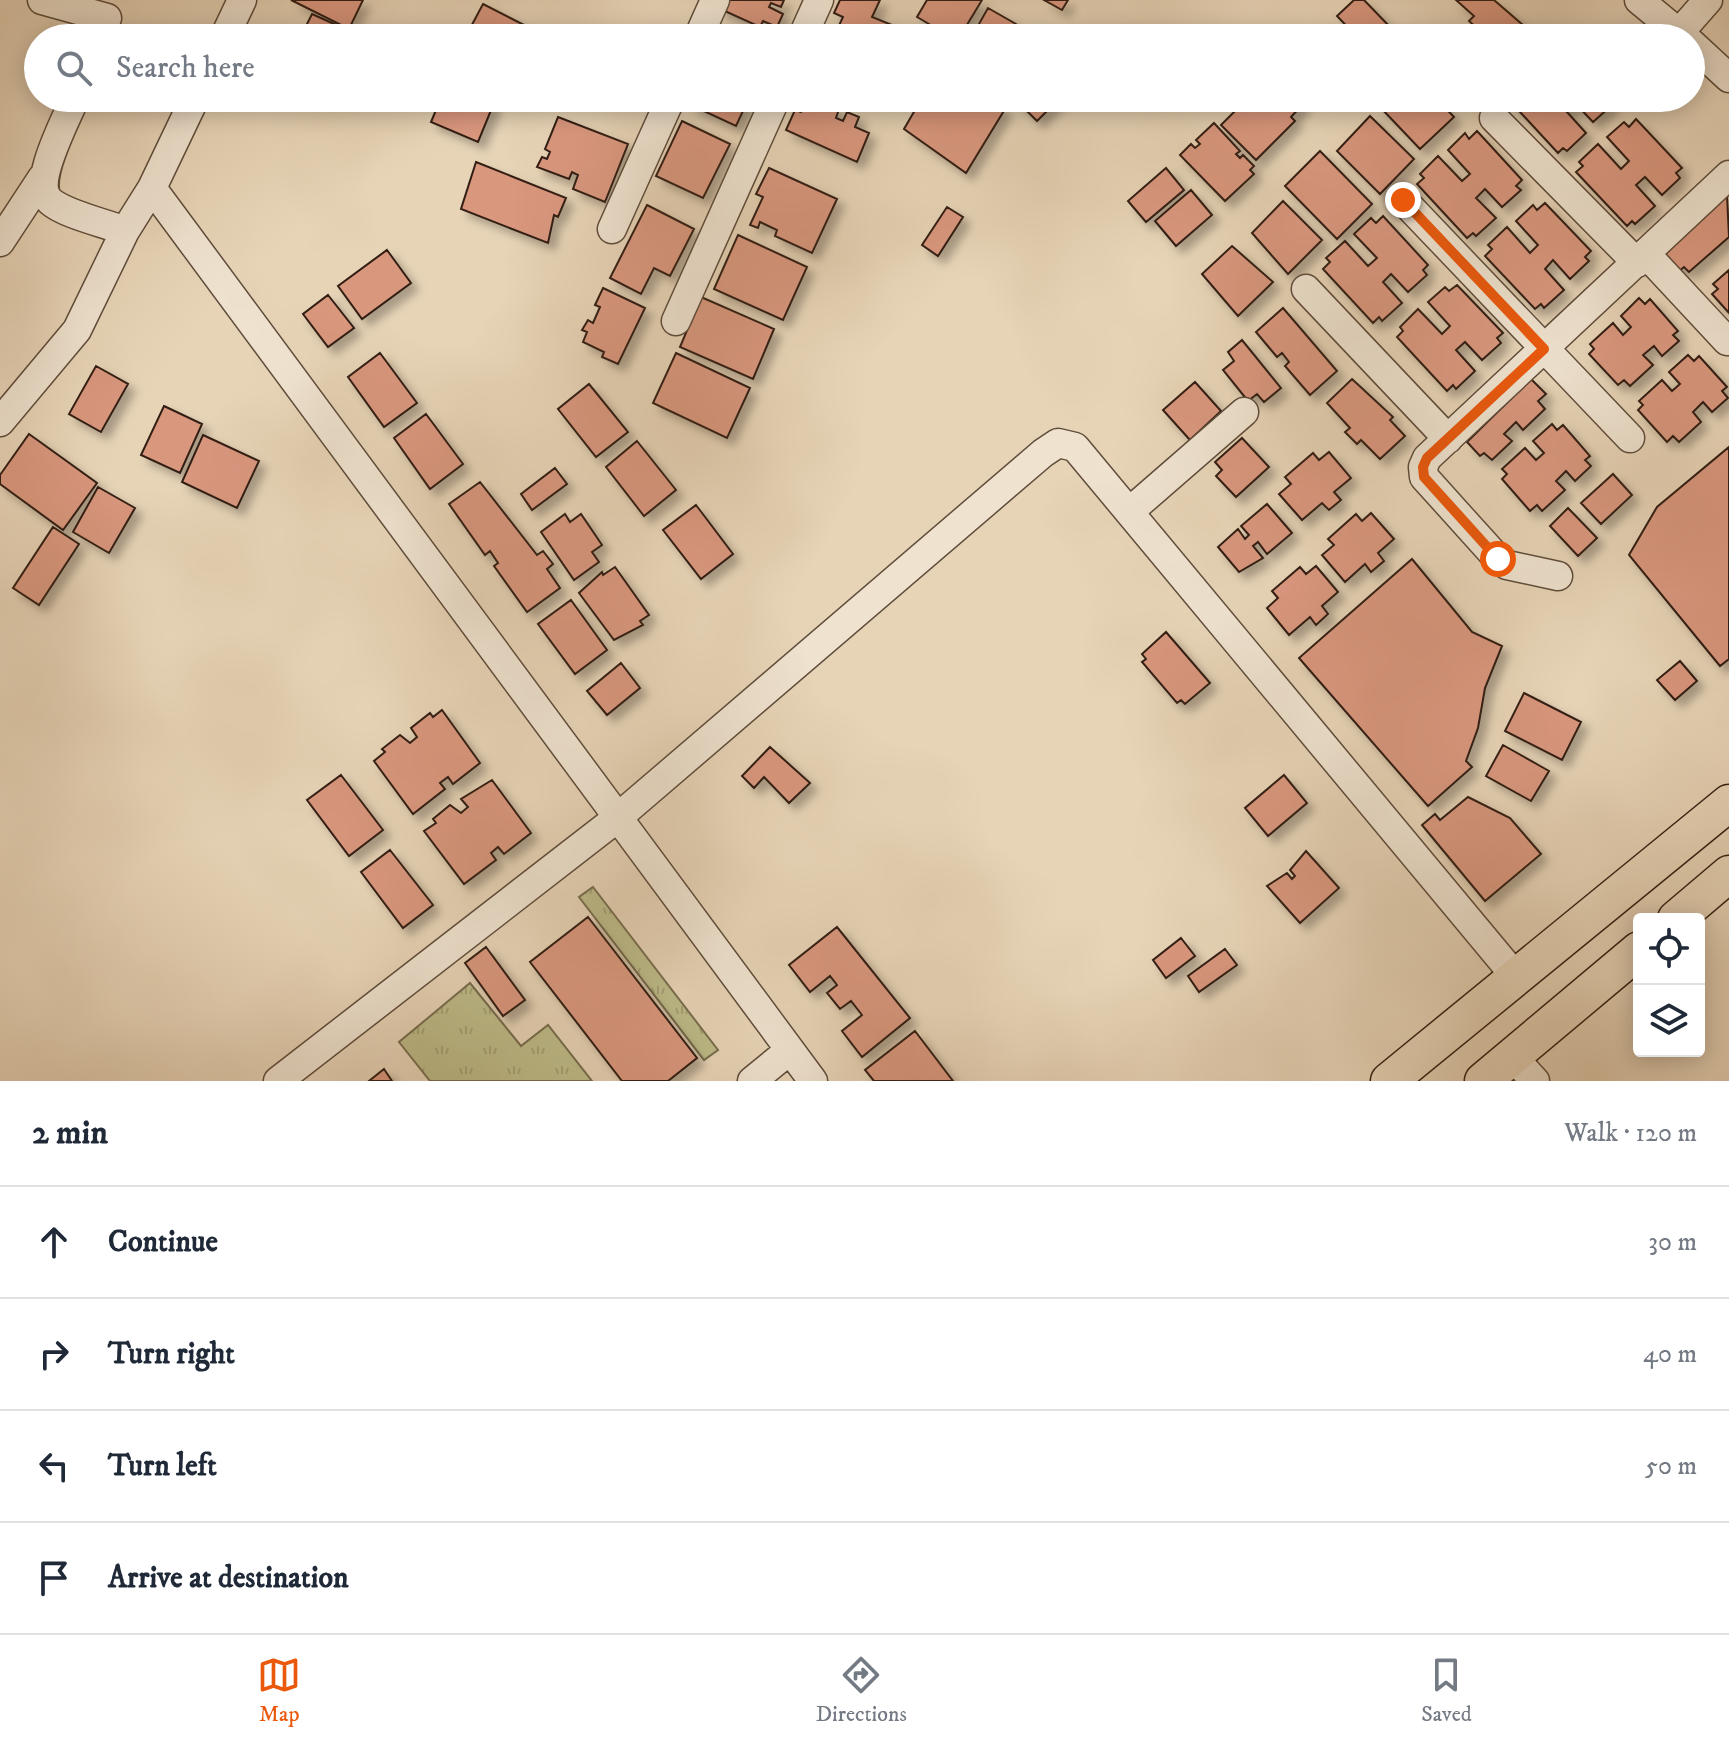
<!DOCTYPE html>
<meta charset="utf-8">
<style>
:root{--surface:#fff;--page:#f2f2f3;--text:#1f2937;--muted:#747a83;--line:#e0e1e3;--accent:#ea580c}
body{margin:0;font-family:"IM FELL DW Pica",serif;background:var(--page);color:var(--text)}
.controls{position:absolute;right:24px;bottom:24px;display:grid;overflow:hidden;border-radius:8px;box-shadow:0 4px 20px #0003}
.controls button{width:72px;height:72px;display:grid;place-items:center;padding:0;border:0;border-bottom:2px solid var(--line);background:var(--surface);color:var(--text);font:40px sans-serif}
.stop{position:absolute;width:24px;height:24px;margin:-18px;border:6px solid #ea580c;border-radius:50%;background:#fff}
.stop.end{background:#ea580c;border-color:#fff;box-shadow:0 2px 8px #0008}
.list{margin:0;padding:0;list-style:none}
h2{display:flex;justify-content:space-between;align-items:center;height:104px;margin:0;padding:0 32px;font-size:34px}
h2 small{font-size:26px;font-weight:400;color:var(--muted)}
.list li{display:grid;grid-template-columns:52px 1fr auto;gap:24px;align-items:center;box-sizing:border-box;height:112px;padding:0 32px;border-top:2px solid var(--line)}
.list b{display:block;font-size:30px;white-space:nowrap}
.list em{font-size:26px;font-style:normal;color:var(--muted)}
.icon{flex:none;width:44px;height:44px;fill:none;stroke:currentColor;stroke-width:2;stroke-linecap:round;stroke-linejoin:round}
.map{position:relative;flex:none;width:1729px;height:1081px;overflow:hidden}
.search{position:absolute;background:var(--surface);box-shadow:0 4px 20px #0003;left:24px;right:24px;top:24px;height:88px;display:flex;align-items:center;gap:20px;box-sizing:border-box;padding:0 28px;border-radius:44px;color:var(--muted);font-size:30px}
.sheet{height:552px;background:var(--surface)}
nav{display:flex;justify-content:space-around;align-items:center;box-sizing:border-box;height:112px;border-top:2px solid var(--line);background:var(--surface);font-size:22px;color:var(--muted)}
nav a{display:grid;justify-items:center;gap:4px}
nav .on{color:var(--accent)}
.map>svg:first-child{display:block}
.grass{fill:url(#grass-tufts);stroke:#786d4e;stroke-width:2}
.building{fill:#d9977e;stroke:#321f12;stroke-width:2;filter:url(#shadow)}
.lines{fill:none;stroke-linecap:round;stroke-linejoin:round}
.minor-casing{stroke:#5f4c3b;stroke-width:31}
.major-casing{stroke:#321f12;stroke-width:39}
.minor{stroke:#efe3d0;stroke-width:28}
.major{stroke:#e7d4b7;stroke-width:36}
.route{stroke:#ea580c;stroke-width:10}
</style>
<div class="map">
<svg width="1729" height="1081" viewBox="0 0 1729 1081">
<defs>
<pattern id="grass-tufts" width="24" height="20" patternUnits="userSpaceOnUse" patternTransform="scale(2)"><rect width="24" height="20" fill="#bdbb89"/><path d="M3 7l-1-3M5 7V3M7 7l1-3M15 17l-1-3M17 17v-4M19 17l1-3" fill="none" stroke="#a3a075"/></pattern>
<filter id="shadow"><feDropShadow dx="7" dy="7" stdDeviation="4" flood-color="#0004"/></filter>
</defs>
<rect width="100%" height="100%" fill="#e7d4b7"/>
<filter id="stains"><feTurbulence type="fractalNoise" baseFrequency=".0025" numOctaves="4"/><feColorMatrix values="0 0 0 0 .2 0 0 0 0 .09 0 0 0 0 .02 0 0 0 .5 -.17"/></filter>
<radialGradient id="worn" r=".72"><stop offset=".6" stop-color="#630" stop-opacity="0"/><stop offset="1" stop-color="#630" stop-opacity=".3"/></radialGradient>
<path class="grass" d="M 593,887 L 718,1050 L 704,1060 L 579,897 Z
M 470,983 L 521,1046 L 548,1025 L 592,1081 L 430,1081 L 399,1042 Z"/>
<path class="building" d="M 291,0 L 363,0 L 349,29 Z
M 721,0 L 784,0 L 781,7 L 771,3 L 769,7 L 783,14 L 777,27 L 763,21 L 760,27 L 718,8 Z
M 840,0 L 880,0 L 872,17 L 897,27 L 892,38 L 845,38 L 835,34 L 843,17 L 834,13 Z
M 927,0 L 982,0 L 959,38 L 953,38 L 917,17 Z
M 1044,0 L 1068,0 L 1062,10 Z
M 1354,0 L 1364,0 L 1392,29 L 1382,38 L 1378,34 L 1374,38 L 1358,38 L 1337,16 Z
M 1456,0 L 1494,0 L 1538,38 L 1488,38 L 1469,21 L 1474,16 Z
M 483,4 L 530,28 L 525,38 L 475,38 L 467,34 Z
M 988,8 L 1016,24 L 1008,38 L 971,38 Z
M 312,14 L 365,38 L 300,38 Z
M 1458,27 L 1468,38 L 1445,38 Z
M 1329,28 L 1338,38 L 1317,38 Z
M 441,98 L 483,98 L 494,103 L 478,142 L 431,122 Z
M 695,98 L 749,98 L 736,126 L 691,105 Z
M 807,98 L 839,109 L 836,118 L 843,121 L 847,112 L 859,117 L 855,127 L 869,133 L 857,162 L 786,130 L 795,110 L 801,112 Z
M 922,98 L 986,98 L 1005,109 L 966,173 L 904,129 Z
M 1014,98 L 1060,98 L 1037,121 Z
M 1248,98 L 1297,98 L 1303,104 L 1291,117 L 1295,121 L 1256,160 L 1221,125 Z
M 1390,98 L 1436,98 L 1454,117 L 1420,149 L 1380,107 Z
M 1610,98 L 1607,100 L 1612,105 L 1593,122 L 1576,104 L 1567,112 L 1586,133 L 1567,151 L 1563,148 L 1558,153 L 1508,99 Z
M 1370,116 L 1414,159 L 1380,194 L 1337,151 Z
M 558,117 L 628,144 L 605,202 L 573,189 L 578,175 L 572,172 L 569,179 L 537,167 L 542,157 L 547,159 L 550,152 L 545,149 Z
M 1636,119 L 1682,168 L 1676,173 L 1680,178 L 1662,195 L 1645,177 L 1636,185 L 1655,206 L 1635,224 L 1632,221 L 1627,226 L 1576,172 L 1583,166 L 1579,162 L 1598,144 L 1621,169 L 1629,161 L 1607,137 L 1624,122 L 1629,127 Z
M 682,121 L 730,144 L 703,198 L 656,176 Z
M 1214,123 L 1240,151 L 1236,154 L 1240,158 L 1243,155 L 1254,166 L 1250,170 L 1254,174 L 1225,201 L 1180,155 L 1191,144 L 1195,148 L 1200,144 L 1196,140 Z
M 1477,131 L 1522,180 L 1516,186 L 1521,190 L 1502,207 L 1485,189 L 1476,198 L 1496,218 L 1476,236 L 1473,233 L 1467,238 L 1417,184 L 1424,178 L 1420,174 L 1438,156 L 1462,181 L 1470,174 L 1448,150 L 1465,133 L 1469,139 Z
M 1320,151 L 1372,204 L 1337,239 L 1285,186 Z
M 476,162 L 566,198 L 558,217 L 554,215 L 548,243 L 461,209 Z
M 769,168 L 837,199 L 812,253 L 775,236 L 777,230 L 760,222 L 758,228 L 750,225 L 763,197 L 756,194 Z
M 1166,168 L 1184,190 L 1146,222 L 1128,201 Z
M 1191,190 L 1212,215 L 1176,246 L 1155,221 Z
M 1727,195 L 1729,237 L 1689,272 L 1684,267 L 1678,272 L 1661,254 Z
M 1283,201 L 1322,240 L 1288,274 L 1252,233 Z
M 1545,203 L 1591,251 L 1585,257 L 1589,261 L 1570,279 L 1553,260 L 1545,269 L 1564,290 L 1544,308 L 1541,304 L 1535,309 L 1485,256 L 1492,249 L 1488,245 L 1507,227 L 1530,253 L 1538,245 L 1516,221 L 1533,205 L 1537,210 Z
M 647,205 L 694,229 L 670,276 L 654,268 L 641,294 L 610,278 Z
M 947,207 L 963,217 L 938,256 L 922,245 Z
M 1383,216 L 1428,265 L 1423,270 L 1427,275 L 1408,292 L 1391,274 L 1383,282 L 1402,303 L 1382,321 L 1379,317 L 1373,323 L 1323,269 L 1330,262 L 1326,258 L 1345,241 L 1368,266 L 1377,258 L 1354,234 L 1371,218 L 1376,223 Z
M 738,235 L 807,267 L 783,320 L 714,289 Z
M 1232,246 L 1273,282 L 1238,316 L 1202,274 Z
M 387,250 L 411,283 L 362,319 L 338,286 Z
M 1729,270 L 1729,313 L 1712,294 L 1718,289 L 1713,284 Z
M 1457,285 L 1503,333 L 1497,338 L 1501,343 L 1482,360 L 1465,342 L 1456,350 L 1475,371 L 1456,389 L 1453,385 L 1447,391 L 1397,337 L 1403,331 L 1400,327 L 1418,309 L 1442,334 L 1450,326 L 1428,302 L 1445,287 L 1449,291 Z
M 603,288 L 645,308 L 618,364 L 602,357 L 604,352 L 583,342 L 587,332 L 582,330 L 588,320 L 593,323 L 600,307 L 595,305 Z
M 328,295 L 354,328 L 328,347 L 303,314 Z
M 701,297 L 774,329 L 753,379 L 680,347 Z
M 1639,298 L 1645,304 L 1650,299 L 1678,331 L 1673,335 L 1679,341 L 1662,356 L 1654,346 L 1643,355 L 1653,365 L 1630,386 L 1624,380 L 1618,385 L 1589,354 L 1594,349 L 1590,344 L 1613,323 L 1623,335 L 1631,327 L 1621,316 Z
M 1283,308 L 1337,371 L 1310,395 L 1285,366 L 1289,362 L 1282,353 L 1277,357 L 1256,332 Z
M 1242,340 L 1281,388 L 1264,402 L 1257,394 L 1248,401 L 1223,370 L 1234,361 L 1228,352 Z
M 380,353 L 417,403 L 384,427 L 348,377 Z
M 676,353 L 750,388 L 727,438 L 653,403 Z
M 1688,355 L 1694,361 L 1699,356 L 1727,387 L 1722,391 L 1728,398 L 1712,412 L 1703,402 L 1693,412 L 1701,422 L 1679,442 L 1673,436 L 1667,442 L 1638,410 L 1643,405 L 1639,401 L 1662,380 L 1672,391 L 1680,384 L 1669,372 Z
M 96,366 L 128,384 L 101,432 L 69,414 Z
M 1352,379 L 1393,417 L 1390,420 L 1405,436 L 1380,459 L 1361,440 L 1357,444 L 1345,432 L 1350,428 L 1327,403 Z
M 1531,379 L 1546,394 L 1538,401 L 1545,409 L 1523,430 L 1516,422 L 1504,434 L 1512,441 L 1492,460 L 1484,453 L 1480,456 L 1467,442 Z
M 1195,382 L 1221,411 L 1190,440 L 1163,410 Z
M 589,384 L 628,432 L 596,457 L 558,409 Z
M 164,406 L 202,424 L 180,473 L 141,455 Z
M 426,414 L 463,464 L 430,489 L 394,438 Z
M 1552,424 L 1557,430 L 1563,425 L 1590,456 L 1585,460 L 1591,466 L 1575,481 L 1566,471 L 1556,481 L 1565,490 L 1542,511 L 1537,505 L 1530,511 L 1502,479 L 1507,474 L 1502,469 L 1525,448 L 1536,460 L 1544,453 L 1533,441 Z
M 29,434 L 97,483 L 63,530 L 0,484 L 0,475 Z
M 203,435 L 259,461 L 237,508 L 182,482 Z
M 1242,438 L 1269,467 L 1236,497 L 1216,476 L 1222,470 L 1215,462 Z
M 637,441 L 676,490 L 644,516 L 606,467 Z
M 1729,447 L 1729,659 L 1720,666 L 1629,555 L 1657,507 Z
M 1329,452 L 1351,478 L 1334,492 L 1341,500 L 1329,510 L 1322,503 L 1302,520 L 1279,494 L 1291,484 L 1285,477 L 1313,453 L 1319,460 Z
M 555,468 L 567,484 L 532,510 L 521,494 Z
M 1613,474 L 1632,495 L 1601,524 L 1581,503 Z
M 480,482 L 537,555 L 543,551 L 553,564 L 547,569 L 560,588 L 527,612 L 494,566 L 498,563 L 490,551 L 485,555 L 449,504 Z
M 98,487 L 135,508 L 109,553 L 73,532 Z
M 1267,504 L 1292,533 L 1267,554 L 1258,542 L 1253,546 L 1263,558 L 1239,572 L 1218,547 L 1238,529 L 1245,539 L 1249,535 L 1241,526 Z
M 696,505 L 733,554 L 701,579 L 663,530 Z
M 1568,508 L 1597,538 L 1578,556 L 1550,526 Z
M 1371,513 L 1394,539 L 1378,553 L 1384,561 L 1371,572 L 1365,564 L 1345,582 L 1322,555 L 1334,545 L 1328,539 L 1356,514 L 1362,521 Z
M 565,514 L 570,522 L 581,514 L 602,545 L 592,552 L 599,562 L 574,580 L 541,532 Z
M 53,527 L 79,544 L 39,605 L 13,588 Z
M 1412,559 L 1472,632 L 1502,646 L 1485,688 L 1478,728 L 1466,761 L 1472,767 L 1428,806 L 1299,658 Z
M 1316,566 L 1338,592 L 1322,606 L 1328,614 L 1316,625 L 1310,617 L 1289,635 L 1267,608 L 1278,598 L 1272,591 L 1300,567 L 1306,574 Z
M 615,567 L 649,615 L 640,621 L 643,625 L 614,640 L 579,593 L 602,572 L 603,575 Z
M 571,600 L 607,650 L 575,674 L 538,624 Z
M 1166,632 L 1210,683 L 1185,704 L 1181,700 L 1177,703 L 1142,662 L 1146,659 L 1142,654 Z
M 1680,661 L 1697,681 L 1675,700 L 1657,680 Z
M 621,663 L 640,688 L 607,715 L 587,691 Z
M 1524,693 L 1581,722 L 1562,760 L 1505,731 Z
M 442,710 L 480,763 L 453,784 L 448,777 L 440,783 L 445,789 L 413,814 L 374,761 L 385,752 L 382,749 L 400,735 L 410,743 L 417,737 L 411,728 L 430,713 L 433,717 Z
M 1503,745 L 1549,771 L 1531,801 L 1486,776 Z
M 770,747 L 810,783 L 789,803 L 764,777 L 754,788 L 742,776 Z
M 341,775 L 383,830 L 349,856 L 307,800 Z
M 1284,775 L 1307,803 L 1268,836 L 1245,808 Z
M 492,780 L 531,833 L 504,854 L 498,847 L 491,853 L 496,860 L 464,884 L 424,831 L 436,823 L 433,819 L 450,805 L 461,813 L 468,807 L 461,799 Z
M 1468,797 L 1510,818 L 1541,854 L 1485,901 L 1422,825 L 1435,814 L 1440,820 Z
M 390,850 L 433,905 L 403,928 L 361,872 Z
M 1306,851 L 1339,888 L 1300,923 L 1267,886 L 1287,873 L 1292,879 L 1295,876 L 1290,870 Z
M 588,917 L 697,1058 L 668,1081 L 622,1081 L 530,962 Z
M 837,927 L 910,1018 L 862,1057 L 842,1031 L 862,1015 L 851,1001 L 840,1009 L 827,993 L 837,985 L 830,976 L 810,992 L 789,965 Z
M 1181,938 L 1195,956 L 1166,978 L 1153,960 Z
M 486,947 L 525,1000 L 503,1016 L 465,963 Z
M 1225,949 L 1237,965 L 1199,992 L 1188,976 Z
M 915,1031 L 953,1081 L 874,1081 L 865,1070 Z
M 384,1069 L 392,1081 L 369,1081 Z"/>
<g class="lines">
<g class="minor-casing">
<path id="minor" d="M 42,0 L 107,18
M 1639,0 L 1685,38
M 1679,33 L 1708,0
M 224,38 L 242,0
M 698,38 L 715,0
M 802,38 L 819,0
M 1691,43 L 1729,78
M 75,98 C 66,120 31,184 50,201 C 64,214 105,223 125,231
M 195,98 L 152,188 L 813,1081
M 1494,118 L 1637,263
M 1403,200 L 1630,438
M 612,229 L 671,98
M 0,242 L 42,178
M 1646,254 L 1727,341
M 1306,289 L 1448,439
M 676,321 L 776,98
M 0,422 L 77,330 L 125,231 L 152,188
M 1129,512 L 1244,412
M 1558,576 L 1507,565 L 1498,559 L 1424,477 L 1423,467 L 1427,458 L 1729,175
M 1512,1056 L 1535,1081
M 278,1081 L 616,819 L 1043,453 L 1058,443 L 1075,447 L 1516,977
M 752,1081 L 790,1050"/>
</g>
<g class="major-casing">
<path id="major" d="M 1676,919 L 1729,874
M 1389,1081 L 1729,803
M 1483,1081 L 1639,950"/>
</g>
<use href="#minor" class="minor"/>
<use href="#major" class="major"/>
</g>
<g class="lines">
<path class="route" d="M 1403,200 L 1544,349 L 1427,458 L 1423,467 L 1424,477 L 1498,559"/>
</g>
<rect width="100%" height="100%" filter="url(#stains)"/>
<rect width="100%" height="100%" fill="url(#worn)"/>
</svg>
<div class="controls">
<button><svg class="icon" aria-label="locate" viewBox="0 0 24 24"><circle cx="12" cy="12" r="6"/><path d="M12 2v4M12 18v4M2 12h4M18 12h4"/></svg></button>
<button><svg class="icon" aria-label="layers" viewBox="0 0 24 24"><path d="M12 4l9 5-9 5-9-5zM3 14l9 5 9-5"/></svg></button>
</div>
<div class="stop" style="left:1498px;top:559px"></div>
<div class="stop end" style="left:1403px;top:200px"></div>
<div class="search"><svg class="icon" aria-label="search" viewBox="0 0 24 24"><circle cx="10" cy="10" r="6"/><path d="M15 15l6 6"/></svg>Search here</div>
</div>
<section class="sheet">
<h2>2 min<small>Walk · 120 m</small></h2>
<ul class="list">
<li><svg class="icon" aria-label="ahead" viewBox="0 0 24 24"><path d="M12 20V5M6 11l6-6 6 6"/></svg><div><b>Continue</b></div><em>30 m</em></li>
<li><svg class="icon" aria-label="right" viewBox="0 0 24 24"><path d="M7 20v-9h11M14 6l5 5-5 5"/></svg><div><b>Turn right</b></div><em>40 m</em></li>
<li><svg class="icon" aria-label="left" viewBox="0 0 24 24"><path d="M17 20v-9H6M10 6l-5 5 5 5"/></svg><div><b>Turn left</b></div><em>50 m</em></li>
<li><svg class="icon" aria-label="arrive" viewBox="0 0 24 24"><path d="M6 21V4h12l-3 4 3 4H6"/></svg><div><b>Arrive at destination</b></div></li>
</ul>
</section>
<nav>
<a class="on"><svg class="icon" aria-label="map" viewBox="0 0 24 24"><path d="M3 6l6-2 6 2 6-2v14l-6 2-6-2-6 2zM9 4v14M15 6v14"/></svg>Map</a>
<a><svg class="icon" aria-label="directions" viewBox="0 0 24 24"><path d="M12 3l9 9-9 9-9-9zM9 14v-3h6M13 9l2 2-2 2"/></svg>Directions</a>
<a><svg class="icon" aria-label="saved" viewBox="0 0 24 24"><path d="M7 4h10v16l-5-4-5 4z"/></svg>Saved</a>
</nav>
